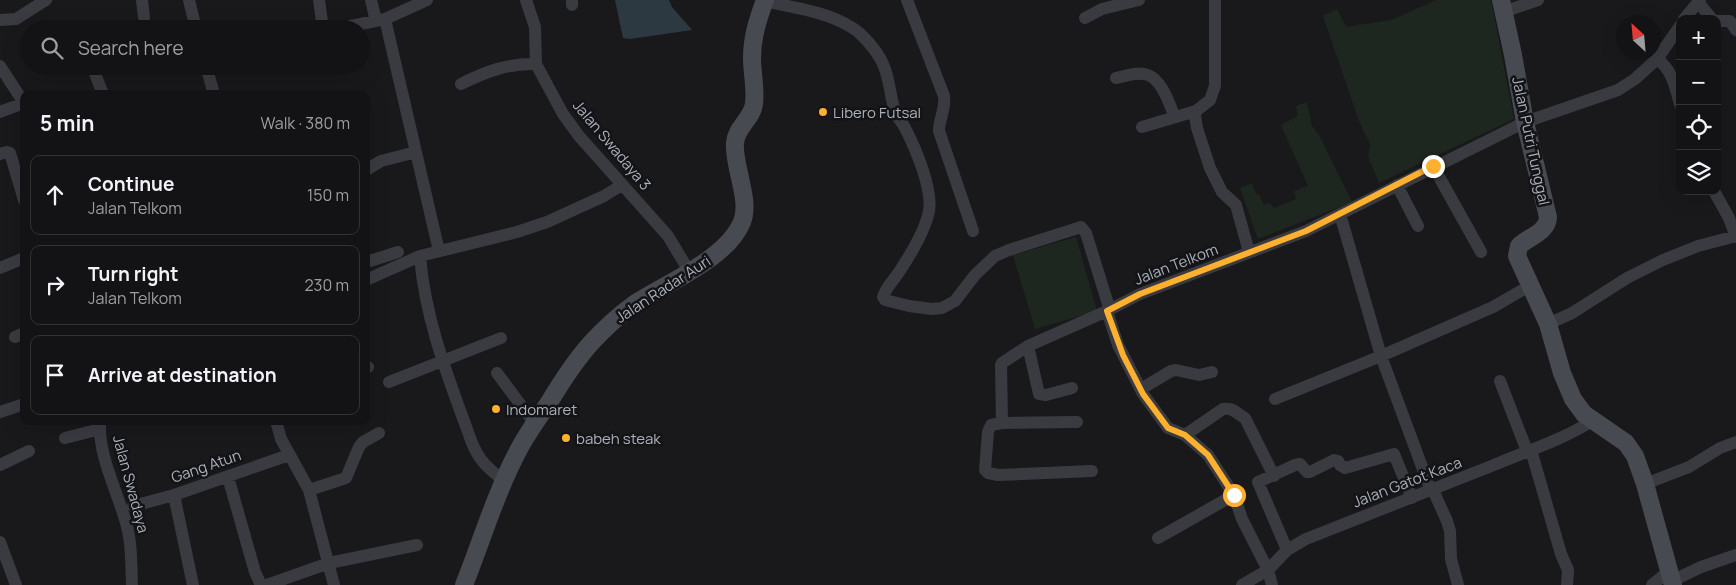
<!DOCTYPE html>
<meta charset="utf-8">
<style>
:root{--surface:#131315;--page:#1c1c1e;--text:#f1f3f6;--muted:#9d9ea0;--line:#323234}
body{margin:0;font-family:Manrope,sans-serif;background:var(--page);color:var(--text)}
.controls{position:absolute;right:15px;top:15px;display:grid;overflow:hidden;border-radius:10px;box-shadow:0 5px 20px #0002}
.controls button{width:45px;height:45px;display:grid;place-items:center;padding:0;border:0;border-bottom:1px solid var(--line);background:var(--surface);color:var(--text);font:25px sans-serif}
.compass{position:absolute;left:1616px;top:15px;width:45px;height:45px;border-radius:50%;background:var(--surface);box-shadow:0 5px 20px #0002;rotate:334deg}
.stop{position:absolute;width:15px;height:15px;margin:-11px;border:4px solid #ffb02e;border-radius:50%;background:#fff}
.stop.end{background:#ffb02e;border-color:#fff;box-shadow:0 1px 5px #0008}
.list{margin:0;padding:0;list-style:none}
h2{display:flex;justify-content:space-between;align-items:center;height:65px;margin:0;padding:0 20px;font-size:21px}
h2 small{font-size:16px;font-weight:400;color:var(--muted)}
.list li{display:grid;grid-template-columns:32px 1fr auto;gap:15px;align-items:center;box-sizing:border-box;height:80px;margin:0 10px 10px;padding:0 10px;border:1px solid var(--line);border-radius:10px}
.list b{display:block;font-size:19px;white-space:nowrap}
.list p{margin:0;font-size:16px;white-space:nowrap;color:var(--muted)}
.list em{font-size:16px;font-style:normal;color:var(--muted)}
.icon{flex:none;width:28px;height:28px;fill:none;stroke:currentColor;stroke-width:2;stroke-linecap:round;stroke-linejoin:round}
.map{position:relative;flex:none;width:1736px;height:585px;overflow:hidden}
.search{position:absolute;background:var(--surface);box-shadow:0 5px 20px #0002;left:20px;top:20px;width:350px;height:55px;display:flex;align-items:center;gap:12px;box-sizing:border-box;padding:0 18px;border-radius:28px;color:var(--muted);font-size:19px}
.panel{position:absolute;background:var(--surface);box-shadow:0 5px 20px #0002;left:20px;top:90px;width:350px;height:335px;border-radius:10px}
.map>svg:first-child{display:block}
.green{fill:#1e271f}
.water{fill:#2d3941}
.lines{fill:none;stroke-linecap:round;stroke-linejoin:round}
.street{stroke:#3a3b41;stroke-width:12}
.secondary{stroke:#474a51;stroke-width:18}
.route{stroke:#ffb02e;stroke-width:6}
.poi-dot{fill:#ffb02e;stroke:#141417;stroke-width:2}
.labels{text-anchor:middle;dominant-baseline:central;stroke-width:5;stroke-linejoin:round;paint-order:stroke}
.poi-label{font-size:15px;fill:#aab1bc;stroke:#141417;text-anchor:start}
.street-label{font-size:15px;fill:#aab1bc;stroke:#141417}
</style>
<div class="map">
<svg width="1736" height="585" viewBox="0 0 1736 585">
<rect width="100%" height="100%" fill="#19191c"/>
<path class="green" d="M 1436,0 L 1491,0 L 1514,119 L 1379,183 L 1368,156 L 1370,144 L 1359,121 L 1323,16 L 1337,9 L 1346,27 L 1391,20 Z
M 1307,102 L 1312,126 L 1319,135 L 1352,202 L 1258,239 L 1240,188 L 1252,183 L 1256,194 L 1259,194 L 1264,205 L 1269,203 L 1274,208 L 1296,199 L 1294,191 L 1308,186 L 1281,125 L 1298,116 L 1296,106 Z
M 1076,237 L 1097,311 L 1035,329 L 1013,255 Z"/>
<path class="water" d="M 615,0 L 669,0 L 672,7 L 692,30 L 630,39 L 623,38 Z"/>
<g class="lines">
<path class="street" d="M 142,0 L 144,17
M 189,0 L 196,29
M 319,0 L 323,29
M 371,0 L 376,21
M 526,0 L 535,27 L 536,64 L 563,114 L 579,136 L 668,236 L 689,271
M 572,0 L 572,5
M 907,0 L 944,96 C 946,108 939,119 939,131 L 973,231
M 1215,0 L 1215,86 L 1210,100 L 1196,111 L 1195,115 L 1197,128 L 1210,168 L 1222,192 L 1236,205 L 1249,252
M 765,1 C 793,8 826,11 851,27 C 862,33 878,52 883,64 C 890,79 890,97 895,112 C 897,117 902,122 905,128 C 915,147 933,189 929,211 C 925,231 911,254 899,272 C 894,280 886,287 883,297 L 885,300 L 909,306 L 932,309 L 942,308 L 955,301 L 975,275 L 995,256 L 1009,250 L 1081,227 L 1086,233 L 1108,304 L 1111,309
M 1698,2 L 1712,19
M 1503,12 L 1538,0
M 1085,18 L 1102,9 L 1139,0
M 385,19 L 439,251
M 1684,19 L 1700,0
M 0,20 L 16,19 L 46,0
M 1717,21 L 1730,21 L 1736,30
M 336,29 L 385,19 L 427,0
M 1657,59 C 1672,69 1675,87 1680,104
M 0,66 L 24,103
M 92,66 L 103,94
M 206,66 L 214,94
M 1116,78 C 1126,76 1138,71 1148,75 C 1163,81 1169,104 1175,117
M 461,84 C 485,72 508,63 536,64
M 0,112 L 24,103
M 1142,127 L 1196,111
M 0,154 L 7,152 L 10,153 L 24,200
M 1433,166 L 1481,252
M 366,170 L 381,161 L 416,152
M 1397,185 L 1418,226
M 1714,191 L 1729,218 L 1736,237
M 1340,214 L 1381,356 L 1493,307 L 1531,285
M 420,256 C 425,321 450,382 472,443 C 480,462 488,468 504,481
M 366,258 L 370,261 L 398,252
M 0,268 L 24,258
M 366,280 L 420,256 L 517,232 L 547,222 L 604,196 L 622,185
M 1548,324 L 1572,313 L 1627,278 L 1663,260 L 1698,246 L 1736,236
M 15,337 L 24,333
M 1028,346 L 1039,394 L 1046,395 L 1072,388
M 366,367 L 368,367
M 497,373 L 535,424
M 1500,381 L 1527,451
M 389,382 L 501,338
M 1141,389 L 1171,371 L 1176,370 L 1199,375 L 1212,372
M 1275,399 L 1381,356 L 1431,491
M 0,412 L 24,404
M 100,421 C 98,456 117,490 126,523 C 132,543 131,564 132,585
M 276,421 L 281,439 L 309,490 L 334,585
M 1077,422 L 1002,423 L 991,425 L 988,432 L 985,470 L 988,473 L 998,475 L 1092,471
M 1002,423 L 1001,365 L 1002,363 L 1028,346 L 1107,311
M 1185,435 L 1223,409 C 1233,407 1237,414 1245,418 L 1274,476
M 65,438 L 100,429
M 1531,450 L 1561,554 L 1568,570 L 1567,585
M 0,465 L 29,451
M 228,477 L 255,572 L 261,585
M 1645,484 L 1689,467 L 1720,448 L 1736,442
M 309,490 L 346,478 L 359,447 L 363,442 L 379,433
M 1433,490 L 1447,521 L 1450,531 L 1451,559 L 1458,585
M 174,495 L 193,585
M 133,506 L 174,495 L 289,455
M 1158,538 L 1234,495
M 0,542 L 16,585
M 1287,550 L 1258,482 L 1295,465 L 1300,464 L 1307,472 L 1310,472 L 1334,460 L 1338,461 L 1340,465 L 1345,468 L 1394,454 L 1412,498
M 1672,581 L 1701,567 L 1736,555
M 267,585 L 329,563 L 417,545
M 1242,585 L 1268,570 L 1287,550 L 1306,539 C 1368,514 1432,490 1494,465 C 1527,451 1562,440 1592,421
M 1272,585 L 1268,570 L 1242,519 L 1234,495 L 1208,455 L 1185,435 L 1168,428 L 1143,394 L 1118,345 L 1107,311 L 1140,294 L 1306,231 L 1525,122 L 1618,90 L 1635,79 L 1657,59 L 1680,26
M 1652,585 L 1669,571"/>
<path class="secondary" d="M 1501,0 L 1513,55 L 1525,122 L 1548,217 C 1548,232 1528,237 1519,246 L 1517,256 L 1548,324 L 1562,373 L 1573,399 L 1584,414 L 1626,443 L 1635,456 L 1645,484 L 1673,585
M 464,585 C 482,540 496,492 519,449 C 528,432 539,417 550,401 C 562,381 575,361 591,343 C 604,329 618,316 633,305 C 666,283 727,259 742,222 C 751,200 733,166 735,143 C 736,127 752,119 754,104 C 756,89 752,73 752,58 C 752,37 758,19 765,0"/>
</g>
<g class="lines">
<path class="route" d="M 1234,495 L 1208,455 L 1185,435 L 1168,428 L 1143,394 L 1123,355 L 1107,311 L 1140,294 L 1306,231 L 1433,166"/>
</g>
<g class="poi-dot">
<circle cx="823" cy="112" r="5"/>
<circle cx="496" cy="409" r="5"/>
<circle cx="566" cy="438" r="5"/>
</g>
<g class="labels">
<g class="poi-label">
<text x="833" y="112">Libero Futsal</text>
<text x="506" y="409">Indomaret</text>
<text x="576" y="438">babeh steak</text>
</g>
<g class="street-label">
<text transform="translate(1531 141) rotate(78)">Jalan Putri Tunggal</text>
<text transform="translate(612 145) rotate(50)">Jalan Swadaya 3</text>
<text transform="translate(1176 264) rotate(-21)">Jalan Telkom</text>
<text transform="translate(663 289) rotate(-33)">Jalan Radar Auri</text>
<text transform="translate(206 466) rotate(-19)">Gang Atun</text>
<text transform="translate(1407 482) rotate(-21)">Jalan Gatot Kaca</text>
<text transform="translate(131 484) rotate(75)">Jalan Swadaya</text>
</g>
</g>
</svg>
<div class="controls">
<button>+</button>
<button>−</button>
<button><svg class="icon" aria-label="locate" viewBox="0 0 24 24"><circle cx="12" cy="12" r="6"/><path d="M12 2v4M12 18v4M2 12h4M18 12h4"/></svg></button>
<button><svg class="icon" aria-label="layers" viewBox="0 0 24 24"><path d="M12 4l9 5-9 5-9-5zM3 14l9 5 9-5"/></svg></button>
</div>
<svg class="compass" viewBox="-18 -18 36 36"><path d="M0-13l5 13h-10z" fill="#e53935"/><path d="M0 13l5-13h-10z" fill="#9d9ea0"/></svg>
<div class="stop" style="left:1234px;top:495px"></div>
<div class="stop end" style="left:1433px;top:166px"></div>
<div class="search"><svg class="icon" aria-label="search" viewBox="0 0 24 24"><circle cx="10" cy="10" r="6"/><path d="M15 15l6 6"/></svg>Search here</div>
<section class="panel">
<h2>5 min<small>Walk · 380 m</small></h2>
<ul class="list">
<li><svg class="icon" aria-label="ahead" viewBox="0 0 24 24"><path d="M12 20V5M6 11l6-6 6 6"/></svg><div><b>Continue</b><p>Jalan Telkom</p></div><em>150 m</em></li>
<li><svg class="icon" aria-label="right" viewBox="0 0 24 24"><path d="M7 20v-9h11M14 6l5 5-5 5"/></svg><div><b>Turn right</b><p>Jalan Telkom</p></div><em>230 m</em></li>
<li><svg class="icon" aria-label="arrive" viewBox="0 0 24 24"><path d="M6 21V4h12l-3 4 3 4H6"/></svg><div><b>Arrive at destination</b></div></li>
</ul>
</section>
</div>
